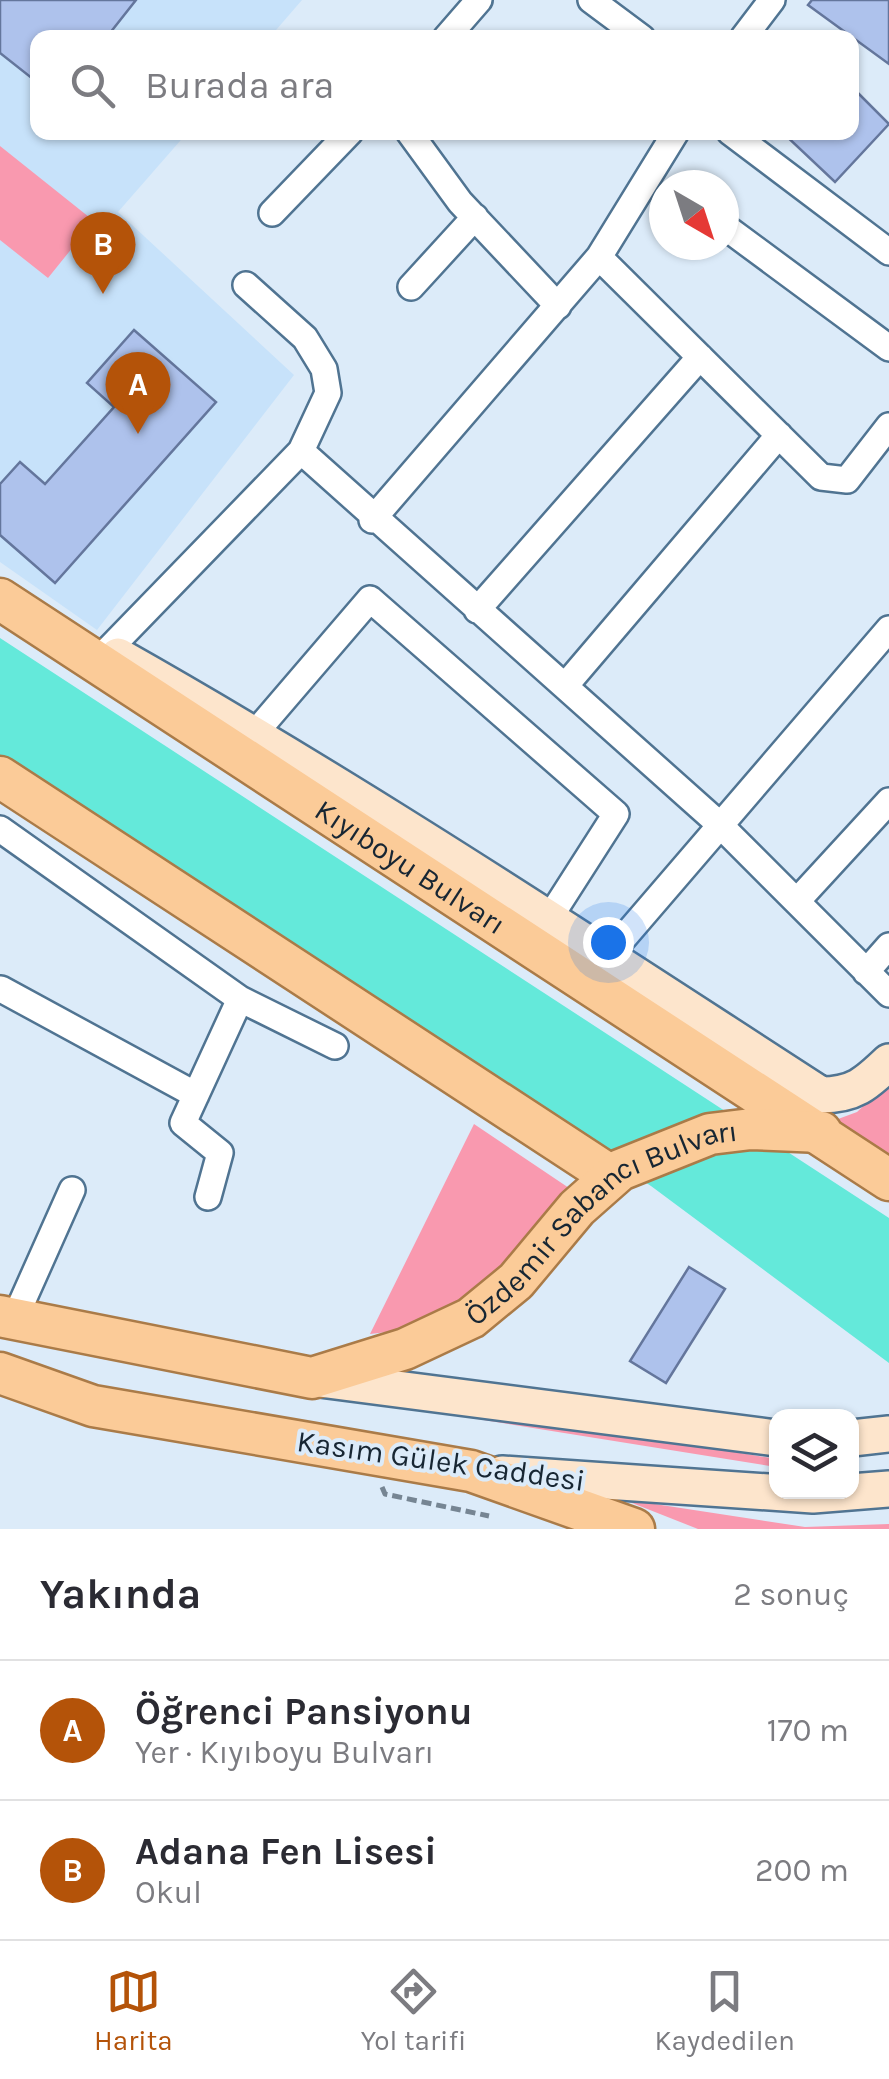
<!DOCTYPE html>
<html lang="tr">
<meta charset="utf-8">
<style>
:root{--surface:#fff;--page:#f7f7f7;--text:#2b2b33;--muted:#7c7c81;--line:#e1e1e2;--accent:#b45309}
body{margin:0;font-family:Karla,sans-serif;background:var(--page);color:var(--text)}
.controls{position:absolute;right:30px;bottom:30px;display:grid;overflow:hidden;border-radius:20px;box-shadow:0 2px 8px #0004}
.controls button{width:90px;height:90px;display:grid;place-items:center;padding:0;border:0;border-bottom:2px solid var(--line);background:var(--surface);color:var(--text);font:50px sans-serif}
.compass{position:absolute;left:649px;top:170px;width:90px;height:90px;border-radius:50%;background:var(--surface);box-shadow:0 2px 8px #0004;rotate:141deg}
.you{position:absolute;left:608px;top:942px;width:35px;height:35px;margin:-25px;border:8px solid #fff;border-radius:50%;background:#1a73e8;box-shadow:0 0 0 15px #1a73e833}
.badge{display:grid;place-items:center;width:65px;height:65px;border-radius:50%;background:var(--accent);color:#fff;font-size:32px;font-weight:700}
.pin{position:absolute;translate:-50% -82px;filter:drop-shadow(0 2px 5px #0008)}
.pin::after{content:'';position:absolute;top:52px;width:35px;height:30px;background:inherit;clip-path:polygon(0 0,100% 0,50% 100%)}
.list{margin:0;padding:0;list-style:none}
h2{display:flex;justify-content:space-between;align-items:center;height:130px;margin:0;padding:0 40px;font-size:42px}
h2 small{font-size:32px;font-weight:400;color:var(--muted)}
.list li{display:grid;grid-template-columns:65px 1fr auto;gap:30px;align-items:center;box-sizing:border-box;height:140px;padding:0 40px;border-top:2px solid var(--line)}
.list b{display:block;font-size:38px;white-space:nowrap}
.list p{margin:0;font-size:32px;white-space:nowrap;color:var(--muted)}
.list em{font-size:32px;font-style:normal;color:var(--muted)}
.icon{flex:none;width:55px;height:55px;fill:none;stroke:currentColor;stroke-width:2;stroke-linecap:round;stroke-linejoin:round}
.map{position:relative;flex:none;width:889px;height:1529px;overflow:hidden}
.search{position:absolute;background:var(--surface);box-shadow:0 2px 8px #0004;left:30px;right:30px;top:30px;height:110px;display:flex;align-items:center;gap:25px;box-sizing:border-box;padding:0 35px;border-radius:20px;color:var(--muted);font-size:38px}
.sheet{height:410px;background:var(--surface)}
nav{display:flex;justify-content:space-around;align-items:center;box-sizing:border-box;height:140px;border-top:2px solid var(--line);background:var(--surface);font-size:28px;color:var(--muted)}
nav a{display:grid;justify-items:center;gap:5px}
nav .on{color:var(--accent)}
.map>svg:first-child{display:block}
.built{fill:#c7e2fa}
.green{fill:#f999af}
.water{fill:#64e9da}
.building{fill:#aec2ec;stroke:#64769c;stroke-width:2.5}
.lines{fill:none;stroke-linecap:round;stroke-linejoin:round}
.street-casing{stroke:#507492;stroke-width:30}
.secondary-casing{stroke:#507492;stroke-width:40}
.primary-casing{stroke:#aa7b48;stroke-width:45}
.path{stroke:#768593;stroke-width:5;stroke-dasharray:10 5;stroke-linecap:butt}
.street{stroke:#fff;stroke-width:25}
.secondary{stroke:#fde5cc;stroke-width:35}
.primary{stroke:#fbcb98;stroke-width:40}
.labels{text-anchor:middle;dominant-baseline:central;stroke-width:8;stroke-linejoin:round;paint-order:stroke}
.street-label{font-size:30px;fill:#172633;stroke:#dcebf9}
</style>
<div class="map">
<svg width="889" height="1529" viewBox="0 0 889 1529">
<rect width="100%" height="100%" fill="#dcebf9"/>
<path class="built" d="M 0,0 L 302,0 L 270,37 L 38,38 L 38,132 L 187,133 L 118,212 L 294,375 L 97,630 L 0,562 Z"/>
<path class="green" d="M 0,146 L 94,221 L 48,278 L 0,240 Z
M 889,1082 L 889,1162 L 830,1122 L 857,1112 Z
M 474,1124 L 569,1188 L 503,1284 L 414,1329 L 370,1334 Z
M 0,1326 L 776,1459 L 776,1467 L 103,1359 L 0,1337 Z
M 622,1499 L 805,1527 L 889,1524 L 889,1529 L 698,1529 Z"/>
<path class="water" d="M 0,638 L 889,1218 L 889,1363 L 651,1186 L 0,761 Z"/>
<path class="building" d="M 0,0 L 136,0 L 106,38 L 38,38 L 38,83 L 0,53 Z
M 812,0 L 889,0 L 889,64 L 808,5 Z
M 852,87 L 889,124 L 835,182 L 782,132 L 852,132 Z
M 134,330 L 216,402 L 55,583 L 0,535 L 0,484 L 20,462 L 45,484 L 114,407 L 87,383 Z
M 689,1267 L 725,1289 L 666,1383 L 630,1361 Z"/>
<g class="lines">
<g class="street-casing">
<path id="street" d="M 591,0 L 642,38
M 446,38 L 479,0
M 743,38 L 772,0
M 409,132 L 460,202 L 558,306
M 730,132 L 889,252
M 272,213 L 350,132
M 724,226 L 889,348
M 599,257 L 821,477 L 847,480 L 889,426
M 411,287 L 475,217
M 301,451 L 718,823 L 889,994
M 372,520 L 599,257 L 676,132
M 477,610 L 700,357
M 108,650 L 301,451 L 328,393 L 324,369 L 305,338 L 246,285
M 565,686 L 779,435
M 255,733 L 370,599 L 616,814 L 550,917
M 0,829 L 240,999 L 335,1046
M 797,901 L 889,801
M 608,956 L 889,629
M 866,972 L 889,946
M 1,989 L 196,1095
M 208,1197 L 220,1153 L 183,1123 L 240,999
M 14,1320 L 72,1190"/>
</g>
<g class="secondary-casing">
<path id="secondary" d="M 118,656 C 359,792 589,945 821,1095 C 854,1095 866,1084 889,1062
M 312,1378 L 776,1438
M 852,1438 L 889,1434
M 502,1474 L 813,1495 L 889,1489"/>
</g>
<g class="primary-casing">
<g id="primary">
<path id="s1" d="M 0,599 L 889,1180"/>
<path d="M 0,777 L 611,1176"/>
<path id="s2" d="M 0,1316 L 312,1378 L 405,1349 L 471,1318 L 516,1281 L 577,1208 L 620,1170 L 710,1134 L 751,1129 L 821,1132"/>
<path d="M 0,1373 L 93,1406 L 471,1471 L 634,1529"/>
</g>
</g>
<path class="path" d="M 382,1487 L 385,1494 L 489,1516"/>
<use href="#street" class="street"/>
<use href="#secondary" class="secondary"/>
<use href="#primary" class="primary"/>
</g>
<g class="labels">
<g class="street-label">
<text stroke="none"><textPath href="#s1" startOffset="490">Kıyıboyu Bulvarı</textPath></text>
<text stroke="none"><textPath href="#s2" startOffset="655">Özdemir Sabancı Bulvarı</textPath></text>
<text transform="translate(441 1461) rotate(8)">Kasım Gülek Caddesi</text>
</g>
</g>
</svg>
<div class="controls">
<button><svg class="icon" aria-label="layers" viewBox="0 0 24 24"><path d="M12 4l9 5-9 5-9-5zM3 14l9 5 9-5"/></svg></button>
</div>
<svg class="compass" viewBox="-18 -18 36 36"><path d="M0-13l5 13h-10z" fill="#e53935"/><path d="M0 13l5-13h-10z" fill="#7c7c81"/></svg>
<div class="you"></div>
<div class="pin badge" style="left:138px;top:434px">A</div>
<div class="pin badge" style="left:103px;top:294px">B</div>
<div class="search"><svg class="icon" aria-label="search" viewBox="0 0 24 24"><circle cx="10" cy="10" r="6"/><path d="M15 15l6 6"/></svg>Burada ara</div>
</div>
<section class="sheet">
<h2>Yakında<small>2 sonuç</small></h2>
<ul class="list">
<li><span class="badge">A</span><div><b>Öğrenci Pansiyonu</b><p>Yer · Kıyıboyu Bulvarı</p></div><em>170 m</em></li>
<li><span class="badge">B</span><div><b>Adana Fen Lisesi</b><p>Okul</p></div><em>200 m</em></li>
</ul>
</section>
<nav>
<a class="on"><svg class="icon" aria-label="map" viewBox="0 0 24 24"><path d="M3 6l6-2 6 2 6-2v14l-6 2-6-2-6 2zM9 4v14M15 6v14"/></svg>Harita</a>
<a><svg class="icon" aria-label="directions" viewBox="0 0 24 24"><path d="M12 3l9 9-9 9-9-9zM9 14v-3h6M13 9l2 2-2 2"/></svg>Yol tarifi</a>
<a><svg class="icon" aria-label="saved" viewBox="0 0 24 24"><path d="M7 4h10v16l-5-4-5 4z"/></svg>Kaydedilen</a>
</nav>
